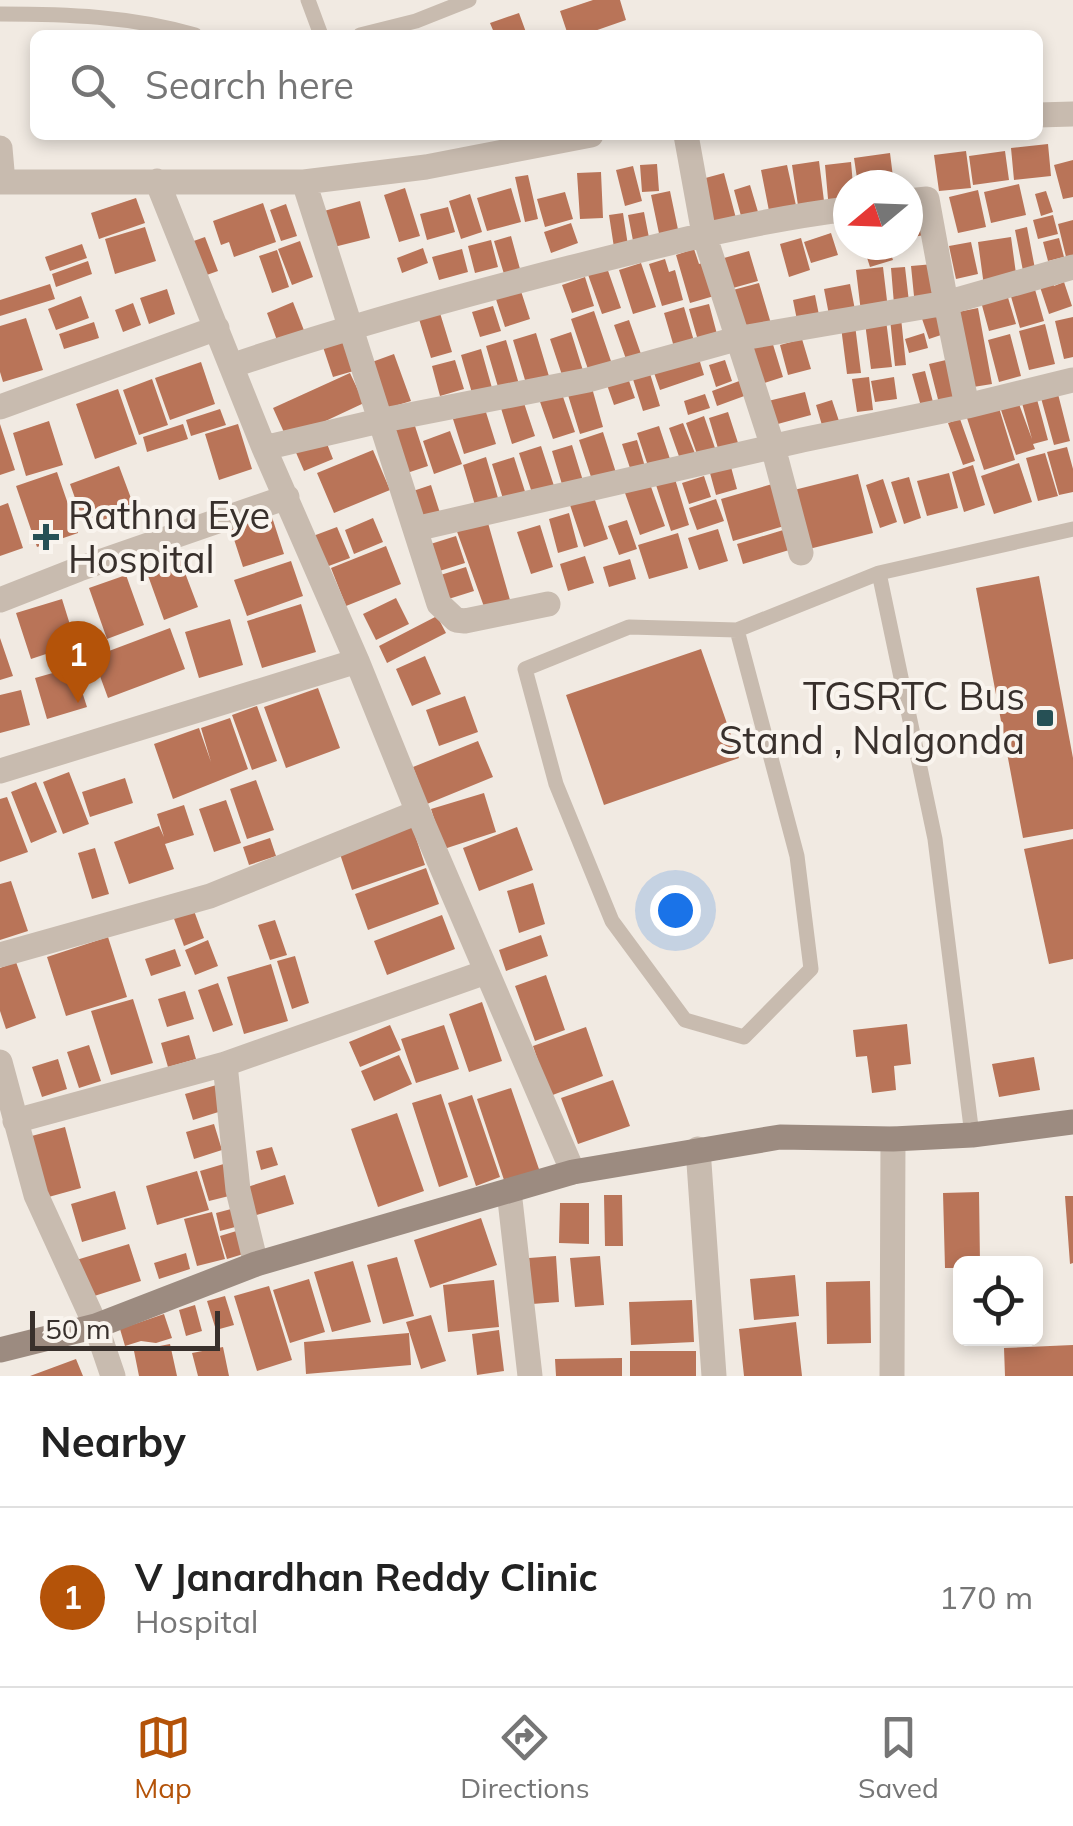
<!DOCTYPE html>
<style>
:root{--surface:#fff;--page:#f6f6f6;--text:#222;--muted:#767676;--line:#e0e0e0;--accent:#b45309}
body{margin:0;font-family:Mulish,sans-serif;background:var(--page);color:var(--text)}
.controls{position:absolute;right:30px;bottom:30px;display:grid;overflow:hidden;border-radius:15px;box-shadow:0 5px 15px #0003}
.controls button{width:90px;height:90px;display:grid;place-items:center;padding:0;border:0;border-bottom:2px solid var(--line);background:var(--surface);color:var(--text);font:50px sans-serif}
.compass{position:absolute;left:833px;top:170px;width:90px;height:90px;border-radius:50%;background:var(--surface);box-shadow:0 5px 15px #0003;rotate:251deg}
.scale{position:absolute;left:30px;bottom:25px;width:190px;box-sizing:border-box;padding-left:10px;border:5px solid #38302c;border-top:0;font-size:28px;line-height:35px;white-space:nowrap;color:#38302c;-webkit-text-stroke:8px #f9f4ee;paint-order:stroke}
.you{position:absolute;left:675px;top:910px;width:35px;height:35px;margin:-25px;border:8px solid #fff;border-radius:50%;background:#1a73e8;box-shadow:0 0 0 15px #1a73e833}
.badge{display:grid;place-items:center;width:65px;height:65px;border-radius:50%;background:var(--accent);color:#fff;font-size:32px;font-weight:700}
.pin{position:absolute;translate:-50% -82px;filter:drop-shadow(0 2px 5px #0008)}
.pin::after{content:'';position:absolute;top:52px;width:35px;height:30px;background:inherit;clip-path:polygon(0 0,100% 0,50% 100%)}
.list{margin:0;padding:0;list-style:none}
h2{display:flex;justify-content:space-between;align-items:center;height:130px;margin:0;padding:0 40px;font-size:42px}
h2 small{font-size:32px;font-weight:400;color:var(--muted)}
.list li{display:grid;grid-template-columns:65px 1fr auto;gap:30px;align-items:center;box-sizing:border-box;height:180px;padding:0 40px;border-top:2px solid var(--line)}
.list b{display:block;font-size:38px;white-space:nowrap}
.list p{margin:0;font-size:32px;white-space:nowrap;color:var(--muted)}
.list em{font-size:32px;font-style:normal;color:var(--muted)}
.icon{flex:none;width:55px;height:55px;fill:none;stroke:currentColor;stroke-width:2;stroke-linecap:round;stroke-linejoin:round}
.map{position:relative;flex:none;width:1073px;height:1376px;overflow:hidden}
.search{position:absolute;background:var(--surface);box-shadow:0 5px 15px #0003;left:30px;right:30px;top:30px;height:110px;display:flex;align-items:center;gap:25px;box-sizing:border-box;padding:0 35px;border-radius:15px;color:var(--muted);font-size:38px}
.sheet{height:310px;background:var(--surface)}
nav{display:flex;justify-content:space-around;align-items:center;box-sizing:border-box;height:140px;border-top:2px solid var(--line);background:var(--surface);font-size:28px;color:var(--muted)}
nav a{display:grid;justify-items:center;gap:5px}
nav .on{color:var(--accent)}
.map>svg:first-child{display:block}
.building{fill:#b97458}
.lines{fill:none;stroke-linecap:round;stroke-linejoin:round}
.lane{stroke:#c8bbaf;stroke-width:15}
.street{stroke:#c8bbaf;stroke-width:25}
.secondary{stroke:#9c8b80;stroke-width:25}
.poi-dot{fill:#265055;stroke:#f9f4ee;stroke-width:4}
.labels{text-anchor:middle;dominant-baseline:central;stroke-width:8;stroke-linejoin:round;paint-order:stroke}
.poi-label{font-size:38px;fill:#38302c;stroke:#f9f4ee;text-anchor:start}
</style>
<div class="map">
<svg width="1073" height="1376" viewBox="0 0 1073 1376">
<rect width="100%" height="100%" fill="#f1eae2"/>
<path class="building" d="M 593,0 L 620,0 L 626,20 L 583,35 L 568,35 L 560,11 Z
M 519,13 L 527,35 L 495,35 L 490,23 Z
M 1048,144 L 1051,176 L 1014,180 L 1011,148 Z
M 966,151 L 971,188 L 939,191 L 934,155 Z
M 1005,151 L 1009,180 L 973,185 L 969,156 Z
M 890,153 L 894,185 L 858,185 L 854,158 Z
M 1073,160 L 1073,197 L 1063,199 L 1054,165 Z
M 819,161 L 825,209 L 799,212 L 792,165 Z
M 851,162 L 853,185 L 848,185 L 848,208 L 829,210 L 825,165 Z
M 657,164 L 659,191 L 642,192 L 640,165 Z
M 787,165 L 797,210 L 770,216 L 761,170 Z
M 633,166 L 642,201 L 625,206 L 616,170 Z
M 601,172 L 603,218 L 580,219 L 577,173 Z
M 724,173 L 737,222 L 711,229 L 698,180 Z
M 528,175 L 538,219 L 525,222 L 515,177 Z
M 1019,184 L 1026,215 L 991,223 L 984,192 Z
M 750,185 L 761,222 L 744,227 L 734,190 Z
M 405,188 L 420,236 L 399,242 L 384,195 Z
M 511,188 L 521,222 L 487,231 L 477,198 Z
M 978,190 L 986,227 L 958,233 L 949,197 Z
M 670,191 L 680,239 L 661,243 L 651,195 Z
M 1046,191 L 1053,212 L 1041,216 L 1035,194 Z
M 565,192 L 573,219 L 545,227 L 537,199 Z
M 470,194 L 482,232 L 461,239 L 449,201 Z
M 136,198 L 145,223 L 99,239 L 91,213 Z
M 360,201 L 370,238 L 334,247 L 324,211 Z
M 263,203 L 276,242 L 234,257 L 229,242 L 221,245 L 213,221 Z
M 286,204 L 297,236 L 281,241 L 270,210 Z
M 448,207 L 455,232 L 427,240 L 420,214 Z
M 644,212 L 651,248 L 635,251 L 628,215 Z
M 920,212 L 924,235 L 908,238 L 908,214 Z
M 623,213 L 629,252 L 615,254 L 609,215 Z
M 1053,215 L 1058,234 L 1038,239 L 1033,220 Z
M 1073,220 L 1073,260 L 1067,261 L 1058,224 Z
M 571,223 L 578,243 L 551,253 L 544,232 Z
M 145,227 L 156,261 L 115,274 L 105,239 Z
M 1027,227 L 1036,274 L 1024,276 L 1015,230 Z
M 831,233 L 838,255 L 811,263 L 804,242 Z
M 511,236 L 520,269 L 504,274 L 494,241 Z
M 205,237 L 218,271 L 201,277 L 188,243 Z
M 1011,237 L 1017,281 L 984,286 L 978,242 Z
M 801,238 L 810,270 L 789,277 L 780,244 Z
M 1059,238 L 1064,257 L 1048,261 L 1043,242 Z
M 491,240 L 498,267 L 475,273 L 468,246 Z
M 300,241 L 313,277 L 292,285 L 278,249 Z
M 971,242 L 978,274 L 956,279 L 949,246 Z
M 82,244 L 87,258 L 50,271 L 45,257 Z
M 863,245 L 888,245 L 893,260 L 870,267 Z
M 423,248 L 428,263 L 402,273 L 397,258 Z
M 462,249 L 468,272 L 439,280 L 432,257 Z
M 694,249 L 699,264 L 711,260 L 721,294 L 690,303 L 676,255 Z
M 277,250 L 289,287 L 272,293 L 259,256 Z
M 749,251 L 758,281 L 733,288 L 724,258 Z
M 665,259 L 669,272 L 675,270 L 683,300 L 662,306 L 649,264 Z
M 88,261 L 92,274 L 56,287 L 52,274 Z
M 605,262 L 621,308 L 602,314 L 586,269 Z
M 641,263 L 656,307 L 633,314 L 619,270 Z
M 934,264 L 938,304 L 915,306 L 911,266 Z
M 883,267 L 888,309 L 861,312 L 856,270 Z
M 905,267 L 909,302 L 894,304 L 891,268 Z
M 585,277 L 594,306 L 572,313 L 562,285 Z
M 1052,280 L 1054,286 L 1064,282 L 1072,306 L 1049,314 L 1039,284 Z
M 759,283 L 772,327 L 747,335 L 733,290 Z
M 50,284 L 55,299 L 0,316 L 0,300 Z
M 850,284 L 856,315 L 830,320 L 824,289 Z
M 519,285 L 530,319 L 505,327 L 494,293 Z
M 1034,286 L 1044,321 L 1020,328 L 1010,293 Z
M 167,289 L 175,314 L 149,324 L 140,298 Z
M 1006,291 L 1016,324 L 989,331 L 980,298 Z
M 815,295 L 820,320 L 798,325 L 793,300 Z
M 81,296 L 89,318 L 56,330 L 48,309 Z
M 293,302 L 305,333 L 278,343 L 267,313 Z
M 133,303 L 141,325 L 123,332 L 115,310 Z
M 709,304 L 718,338 L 699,344 L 689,309 Z
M 493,306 L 501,331 L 480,337 L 472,312 Z
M 941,306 L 950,332 L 929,339 L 920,313 Z
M 684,307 L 694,341 L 674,347 L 664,313 Z
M 978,308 L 992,384 L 967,388 L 953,313 Z
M 594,311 L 614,370 L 591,378 L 571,319 Z
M 440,313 L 452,352 L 431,358 L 419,319 Z
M 1073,317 L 1073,357 L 1064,359 L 1055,321 Z
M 26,318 L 43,370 L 3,382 L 0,372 L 0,326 Z
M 901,318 L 906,365 L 895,366 L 890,319 Z
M 629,320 L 641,354 L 626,359 L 614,325 Z
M 886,320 L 892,367 L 871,369 L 865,323 Z
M 94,322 L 99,338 L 64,349 L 59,334 Z
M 1045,324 L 1055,364 L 1029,370 L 1019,331 Z
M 855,325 L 861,373 L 847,374 L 841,327 Z
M 571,332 L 585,377 L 565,384 L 550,339 Z
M 536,333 L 551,383 L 528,390 L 513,340 Z
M 924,333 L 928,348 L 909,353 L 905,339 Z
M 1010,334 L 1021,376 L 999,382 L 988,340 Z
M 346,336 L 357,370 L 333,377 L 322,344 Z
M 771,338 L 783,377 L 761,384 L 749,345 Z
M 802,339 L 811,369 L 788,375 L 780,345 Z
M 506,340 L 521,391 L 501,397 L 486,346 Z
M 481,349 L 494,395 L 474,400 L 461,355 Z
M 697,352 L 704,375 L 660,390 L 652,367 Z
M 394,354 L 411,401 L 388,408 L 372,362 Z
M 455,360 L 464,389 L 440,396 L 432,366 Z
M 725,360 L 732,381 L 716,387 L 709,365 Z
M 946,360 L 958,407 L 941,411 L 929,364 Z
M 201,362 L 215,404 L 170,420 L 155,378 Z
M 648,367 L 660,406 L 643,411 L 631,373 Z
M 925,371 L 934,406 L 922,410 L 912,374 Z
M 350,373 L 364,403 L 287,439 L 273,408 Z
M 869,377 L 873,410 L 857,412 L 852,379 Z
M 894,377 L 897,399 L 875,402 L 871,381 Z
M 628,378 L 635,398 L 614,405 L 607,385 Z
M 152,379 L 168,425 L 139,435 L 123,390 Z
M 742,380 L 747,395 L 717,406 L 712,391 Z
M 560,388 L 575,432 L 553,439 L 538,396 Z
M 592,388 L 603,427 L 580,434 L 568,395 Z
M 118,389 L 137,444 L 95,459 L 76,404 Z
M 805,392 L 811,415 L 774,425 L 768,401 Z
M 1035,392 L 1048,440 L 1033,444 L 1035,449 L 1016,455 L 1001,410 L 1019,404 L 1032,439 L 1020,396 Z
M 705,394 L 710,408 L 688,415 L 684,401 Z
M 1058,394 L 1070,441 L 1054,445 L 1041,398 Z
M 522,397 L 535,436 L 512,444 L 500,405 Z
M 832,400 L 841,427 L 824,432 L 816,405 Z
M 999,408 L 1015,460 L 984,470 L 967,418 Z
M 220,409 L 226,425 L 191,436 L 186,420 Z
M 485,409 L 496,444 L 464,454 L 453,419 Z
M 728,412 L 740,449 L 720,455 L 709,418 Z
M 704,416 L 715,448 L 697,454 L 686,423 Z
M 960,419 L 975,461 L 963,465 L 948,423 Z
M 49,421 L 63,465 L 26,476 L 13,433 Z
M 414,423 L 428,466 L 404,474 L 390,431 Z
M 683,423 L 696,456 L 681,462 L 669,428 Z
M 0,424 L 15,470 L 0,475 Z
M 183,424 L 188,439 L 147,452 L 143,437 Z
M 238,424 L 252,469 L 219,480 L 205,434 Z
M 659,426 L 672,465 L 650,472 L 637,433 Z
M 450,431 L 462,464 L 434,474 L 423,441 Z
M 603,432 L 618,479 L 594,486 L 579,440 Z
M 324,436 L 333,459 L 304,471 L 294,448 Z
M 637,440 L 646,470 L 632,474 L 622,444 Z
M 572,445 L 584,484 L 564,491 L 552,451 Z
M 541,446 L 555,489 L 533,496 L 519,453 Z
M 1067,447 L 1073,469 L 1073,492 L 1059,495 L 1047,452 Z
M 373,450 L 390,490 L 334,513 L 317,473 Z
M 1045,453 L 1058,496 L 1038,501 L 1026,458 Z
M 486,457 L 500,505 L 477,512 L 463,465 Z
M 514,457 L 528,501 L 506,508 L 492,464 Z
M 1019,463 L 1032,502 L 994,514 L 981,476 Z
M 973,465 L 985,505 L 964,512 L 952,472 Z
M 119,466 L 135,509 L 85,526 L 70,484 Z
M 731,467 L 737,489 L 716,495 L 710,473 Z
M 57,472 L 78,533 L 37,547 L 16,486 Z
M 949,473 L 958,508 L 927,516 L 917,481 Z
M 858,474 L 873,533 L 809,549 L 794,490 Z
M 704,476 L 711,497 L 689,504 L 682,483 Z
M 909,477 L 921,518 L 904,524 L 891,482 Z
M 675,479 L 689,525 L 671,531 L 656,485 Z
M 883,479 L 897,522 L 880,528 L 866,485 Z
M 779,482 L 791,524 L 733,541 L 721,499 Z
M 650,484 L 665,526 L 640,535 L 625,493 Z
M 431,485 L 440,513 L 423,518 L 413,491 Z
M 594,497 L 608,539 L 584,547 L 570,505 Z
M 716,499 L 724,521 L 697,530 L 689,508 Z
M 8,503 L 23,548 L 0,556 L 0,506 Z
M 569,513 L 578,547 L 558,553 L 549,519 Z
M 271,514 L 284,554 L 243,567 L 230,527 Z
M 486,516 L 512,607 L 487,615 L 455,526 Z
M 373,518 L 383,542 L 354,554 L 345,530 Z
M 627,520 L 637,549 L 619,555 L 608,526 Z
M 540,525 L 553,567 L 531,574 L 517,532 Z
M 337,527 L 350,558 L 326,567 L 313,536 Z
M 793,527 L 799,547 L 743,564 L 737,544 Z
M 718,529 L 728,561 L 699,570 L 688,538 Z
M 678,533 L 688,568 L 649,579 L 638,545 Z
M 456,536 L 465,563 L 430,574 L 421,547 Z
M 386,546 L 401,584 L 346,606 L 331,568 Z
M 585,556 L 594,583 L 568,591 L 560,564 Z
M 179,557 L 198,607 L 164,620 L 146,570 Z
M 630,559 L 636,579 L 609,587 L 603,567 Z
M 291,561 L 303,596 L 247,616 L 234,580 Z
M 466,567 L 474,591 L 439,602 L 431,578 Z
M 126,575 L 144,625 L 107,639 L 89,588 Z
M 1039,576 L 1073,758 L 1073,829 L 1023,838 L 976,588 Z
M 396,598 L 409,624 L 376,640 L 363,614 Z
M 62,599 L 76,644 L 31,659 L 16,613 Z
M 301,604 L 316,652 L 262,668 L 247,621 Z
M 437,616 L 446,633 L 387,663 L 379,646 Z
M 230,619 L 243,665 L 199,678 L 185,632 Z
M 170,628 L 185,669 L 108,698 L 93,657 Z
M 0,638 L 13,676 L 0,680 Z
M 701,649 L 739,758 L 604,805 L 566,695 Z
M 425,656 L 441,694 L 412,706 L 396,669 Z
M 74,667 L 87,707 L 47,719 L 35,678 Z
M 318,688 L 340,748 L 286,768 L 264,707 Z
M 21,690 L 30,725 L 0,733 L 0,695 Z
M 465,696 L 478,732 L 439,746 L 426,710 Z
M 257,706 L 277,761 L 252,770 L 232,715 Z
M 230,718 L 248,769 L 173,799 L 154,744 L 199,728 L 211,762 L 201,728 Z
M 478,741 L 493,777 L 427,804 L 413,767 Z
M 69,772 L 89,824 L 63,834 L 43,782 Z
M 125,778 L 133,803 L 90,817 L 82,792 Z
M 256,780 L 274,830 L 247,839 L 230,789 Z
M 36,782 L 57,832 L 31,843 L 11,792 Z
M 484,793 L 496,832 L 444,849 L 431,809 Z
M 7,797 L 28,852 L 0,862 L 0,799 Z
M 226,800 L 241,843 L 214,852 L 199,809 Z
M 184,805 L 194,835 L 165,844 L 174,869 L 129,884 L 114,842 L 159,826 L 164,837 L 157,814 Z
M 412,826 L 425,865 L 352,890 L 339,851 Z
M 517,827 L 533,870 L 479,891 L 463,848 Z
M 270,838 L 276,856 L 249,865 L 243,847 Z
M 1073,839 L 1073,959 L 1049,964 L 1024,849 Z
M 95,848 L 109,894 L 92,899 L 78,853 Z
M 426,868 L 439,904 L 368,930 L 355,894 Z
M 11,881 L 28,931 L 0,940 L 0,884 Z
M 533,883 L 545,924 L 519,933 L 507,891 Z
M 193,908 L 204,938 L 184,946 L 173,916 Z
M 442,915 L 455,949 L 387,975 L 374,941 Z
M 275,920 L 287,955 L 270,960 L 258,925 Z
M 541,935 L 548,956 L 506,971 L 499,950 Z
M 108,937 L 127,997 L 66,1016 L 47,957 Z
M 208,940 L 218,966 L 195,975 L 185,950 Z
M 175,949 L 181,966 L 151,976 L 145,959 Z
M 295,956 L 309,1003 L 292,1009 L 277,961 Z
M 16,962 L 36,1018 L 6,1029 L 0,1011 L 0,968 Z
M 271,964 L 288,1021 L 244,1034 L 227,977 Z
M 546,975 L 565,1030 L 535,1041 L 515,986 Z
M 218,983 L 233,1025 L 213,1032 L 198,990 Z
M 185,991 L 194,1019 L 167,1027 L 158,999 Z
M 133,999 L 153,1063 L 111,1075 L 91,1011 Z
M 482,1002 L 502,1061 L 469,1072 L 449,1014 Z
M 907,1024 L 911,1064 L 894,1066 L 896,1090 L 872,1093 L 867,1056 L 856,1057 L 853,1030 Z
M 390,1025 L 401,1050 L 360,1067 L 349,1042 Z
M 444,1025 L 459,1069 L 416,1083 L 401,1039 Z
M 586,1027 L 603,1076 L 550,1096 L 533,1046 Z
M 189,1035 L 196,1059 L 168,1067 L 161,1043 Z
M 89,1045 L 101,1081 L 79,1088 L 67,1052 Z
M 399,1055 L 412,1084 L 374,1101 L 361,1071 Z
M 1034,1057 L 1040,1090 L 999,1097 L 992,1064 Z
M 58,1059 L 67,1089 L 42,1097 L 32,1067 Z
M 613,1080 L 630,1126 L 578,1144 L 561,1098 Z
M 220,1084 L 228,1109 L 193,1120 L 185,1094 Z
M 511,1088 L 540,1172 L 505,1183 L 477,1099 Z
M 441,1094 L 468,1177 L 439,1187 L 412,1103 Z
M 472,1095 L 500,1177 L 476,1186 L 448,1103 Z
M 397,1113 L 424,1191 L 378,1207 L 351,1129 Z
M 214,1124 L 222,1150 L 194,1159 L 186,1132 Z
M 65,1127 L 81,1188 L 45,1198 L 28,1137 Z
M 272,1147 L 278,1165 L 261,1170 L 256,1151 Z
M 227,1163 L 237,1194 L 209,1201 L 200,1171 Z
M 197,1171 L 209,1210 L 157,1225 L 146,1186 Z
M 285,1175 L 294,1204 L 250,1217 L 241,1189 Z
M 115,1191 L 126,1229 L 82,1242 L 71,1204 Z
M 979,1192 L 980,1264 L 960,1264 L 960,1268 L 945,1268 L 943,1193 Z
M 604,1195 L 622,1195 L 623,1246 L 605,1246 Z
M 1065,1196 L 1073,1196 L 1073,1263 L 1070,1264 Z
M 560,1203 L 589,1203 L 589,1244 L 559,1243 Z
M 235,1208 L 239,1226 L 220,1231 L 216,1213 Z
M 212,1212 L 225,1259 L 197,1266 L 184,1219 Z
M 481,1218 L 497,1265 L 430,1288 L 414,1240 Z
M 243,1229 L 250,1252 L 227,1259 L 220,1236 Z
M 129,1244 L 141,1281 L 85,1299 L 73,1261 Z
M 186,1253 L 190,1269 L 159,1279 L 154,1263 Z
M 556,1256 L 559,1302 L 532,1304 L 529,1258 Z
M 600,1256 L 604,1305 L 575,1307 L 570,1258 Z
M 397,1257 L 414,1316 L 383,1324 L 367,1265 Z
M 353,1261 L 371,1322 L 332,1332 L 314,1272 Z
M 795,1275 L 799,1316 L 754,1320 L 750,1279 Z
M 309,1279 L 325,1332 L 290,1343 L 273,1290 Z
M 494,1280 L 499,1327 L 448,1332 L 443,1285 Z
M 870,1281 L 871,1343 L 827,1344 L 826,1282 Z
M 269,1286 L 292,1360 L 257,1371 L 234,1296 Z
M 225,1296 L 234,1325 L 216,1330 L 207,1301 Z
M 692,1300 L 694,1342 L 631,1345 L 629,1302 Z
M 195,1305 L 202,1331 L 186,1336 L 179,1310 Z
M 164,1314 L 172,1338 L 156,1343 L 141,1341 L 125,1346 L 120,1329 Z
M 431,1315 L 446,1361 L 421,1369 L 406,1322 Z
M 796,1322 L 802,1376 L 744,1376 L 739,1329 Z
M 499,1330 L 504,1371 L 477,1375 L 472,1334 Z
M 409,1333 L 411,1365 L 306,1374 L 304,1342 Z
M 170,1344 L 177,1376 L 139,1376 L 134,1351 Z
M 1073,1345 L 1073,1376 L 1005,1376 L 1004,1348 Z
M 223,1347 L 229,1376 L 198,1376 L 192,1353 Z
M 630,1351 L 696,1351 L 696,1376 L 630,1376 Z
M 622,1358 L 622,1376 L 556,1376 L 555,1359 Z
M 76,1359 L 83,1376 L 30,1376 Z"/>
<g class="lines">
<path class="lane" d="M 308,0 L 321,35
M 0,14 C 66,14 131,16 195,35
M 360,35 L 416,21 L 469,0
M 879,573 L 935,839 L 972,1135
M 737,630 L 629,627 L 525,669 L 556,784 L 612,921 L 685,1020 L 744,1037 L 811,969 L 797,856 L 737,630 L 879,573 L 1073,529"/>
<path class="street" d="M 1038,115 L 1073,114
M 686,135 L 704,234 L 773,447 L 801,553
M 0,148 L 3,182
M 0,182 L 304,182 L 426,167 L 591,135
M 304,182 L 439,604 L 456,620 L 465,621 L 548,604
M 908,201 L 927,199 L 946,303 L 1073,267
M 231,366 C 348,326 466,294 585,264 C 672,242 759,220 848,209
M 0,407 L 217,328
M 264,448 L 379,421 L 588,380 L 736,339 L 946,303 L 967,406 L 1073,380
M 415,529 L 802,440 L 967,406
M 0,600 L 79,569 L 287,497
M 357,661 L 418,812 L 573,1172
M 0,771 L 357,661 L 264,448 L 157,181
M 0,955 L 210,896 L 418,812
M 0,1062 L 36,1195 L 96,1326 L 113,1376
M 225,1064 L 238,1190 L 256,1264
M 15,1121 L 225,1064 L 486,972
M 698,1149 L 714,1376
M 509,1191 L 530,1376
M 892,1376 L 893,1139"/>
<path class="secondary" d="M 0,1350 L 96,1326 L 256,1264 L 573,1172 L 780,1137 L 893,1139 L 972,1135 L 1073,1122"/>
</g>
<g class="poi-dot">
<path d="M41 522h10v10h10v10h-10v10h-10v-10h-10v-10h10z"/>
<rect x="1035" y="708" width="20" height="20" rx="5"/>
</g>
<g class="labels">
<g class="poi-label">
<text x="68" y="515">Rathna Eye<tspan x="68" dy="44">Hospital</tspan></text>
<text x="1025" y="696" text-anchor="end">TGSRTC Bus<tspan x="1025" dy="44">Stand , Nalgonda</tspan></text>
</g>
</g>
</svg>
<div class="controls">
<button><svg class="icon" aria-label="locate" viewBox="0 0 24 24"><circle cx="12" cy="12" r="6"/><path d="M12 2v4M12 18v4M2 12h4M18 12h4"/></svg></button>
</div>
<svg class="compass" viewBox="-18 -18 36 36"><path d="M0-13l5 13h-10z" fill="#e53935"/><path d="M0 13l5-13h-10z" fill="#767676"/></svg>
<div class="scale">50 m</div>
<div class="you"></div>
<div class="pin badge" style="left:78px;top:703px">1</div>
<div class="search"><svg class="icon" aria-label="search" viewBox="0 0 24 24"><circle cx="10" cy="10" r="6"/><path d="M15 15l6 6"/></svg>Search here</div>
</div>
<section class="sheet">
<h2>Nearby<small></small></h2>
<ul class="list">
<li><span class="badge">1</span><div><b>V Janardhan Reddy Clinic</b><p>Hospital</p></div><em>170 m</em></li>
</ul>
</section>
<nav>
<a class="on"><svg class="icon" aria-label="map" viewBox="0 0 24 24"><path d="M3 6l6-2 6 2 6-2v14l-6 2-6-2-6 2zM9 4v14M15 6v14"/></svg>Map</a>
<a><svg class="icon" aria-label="directions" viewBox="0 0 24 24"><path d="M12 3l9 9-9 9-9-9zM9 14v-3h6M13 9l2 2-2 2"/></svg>Directions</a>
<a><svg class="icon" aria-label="saved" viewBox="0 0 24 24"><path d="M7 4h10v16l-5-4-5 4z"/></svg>Saved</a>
</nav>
